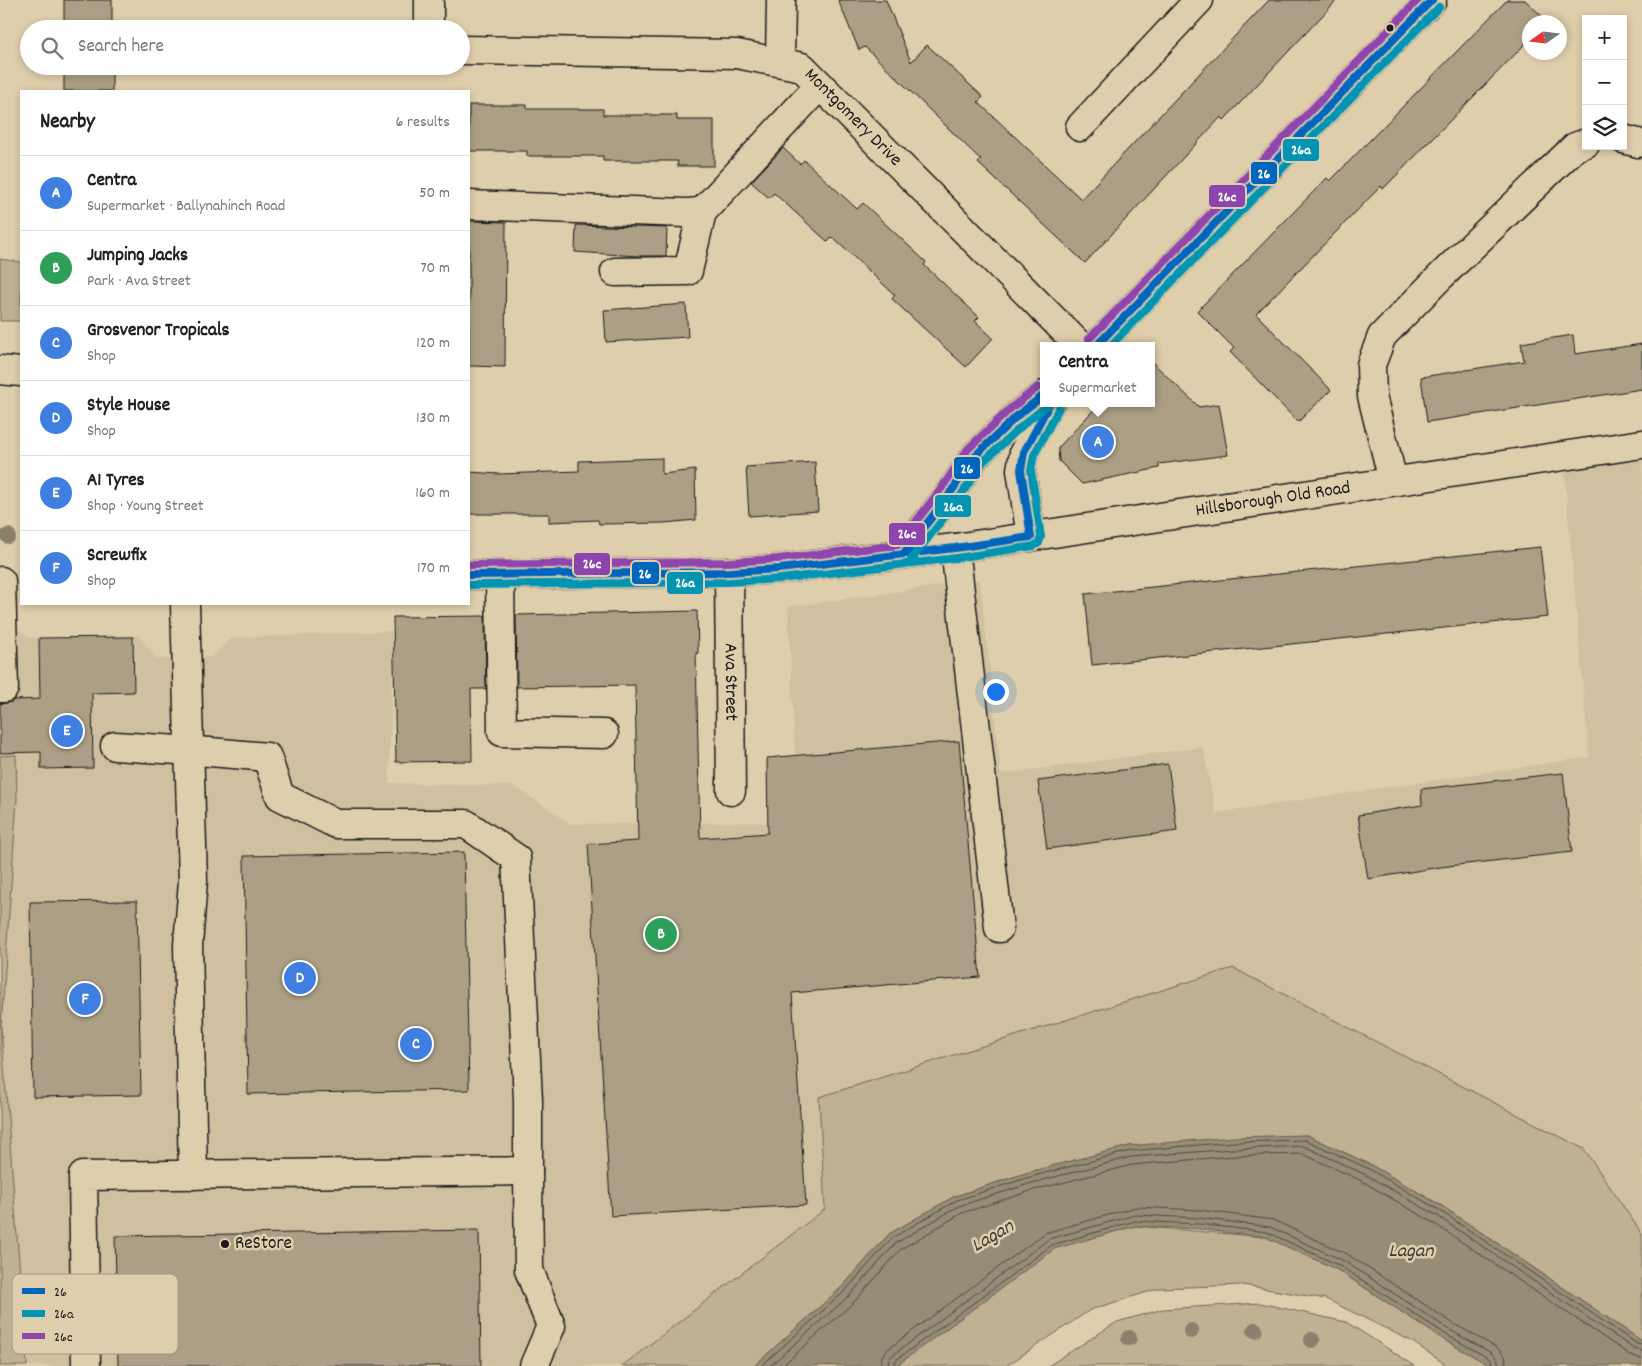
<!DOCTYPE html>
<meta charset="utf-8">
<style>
:root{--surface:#fff;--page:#f2f2f2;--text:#222;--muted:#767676;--line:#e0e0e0;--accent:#d93025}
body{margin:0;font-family:Dekko,sans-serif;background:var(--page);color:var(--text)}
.controls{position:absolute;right:15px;top:15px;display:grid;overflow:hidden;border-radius:0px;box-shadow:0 2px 8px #0003}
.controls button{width:45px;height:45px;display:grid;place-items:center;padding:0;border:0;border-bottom:1px solid var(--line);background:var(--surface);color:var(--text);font:25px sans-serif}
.compass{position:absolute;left:1522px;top:15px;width:45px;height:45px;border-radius:50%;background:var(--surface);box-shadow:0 2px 8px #0003;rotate:256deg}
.you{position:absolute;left:995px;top:691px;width:18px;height:18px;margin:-12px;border:4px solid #fff;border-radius:50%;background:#1a73e8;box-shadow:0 0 0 8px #1a73e833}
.badge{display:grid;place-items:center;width:32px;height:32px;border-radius:50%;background:var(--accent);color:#fff;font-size:16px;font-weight:700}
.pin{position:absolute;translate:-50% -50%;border:2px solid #fff;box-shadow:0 1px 5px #0006}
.popup{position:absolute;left:1040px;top:342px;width:115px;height:65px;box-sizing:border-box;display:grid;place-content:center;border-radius:0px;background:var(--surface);filter:drop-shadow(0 1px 4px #0005);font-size:16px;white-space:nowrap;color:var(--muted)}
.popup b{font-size:19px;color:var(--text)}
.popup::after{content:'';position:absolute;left:50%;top:100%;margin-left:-10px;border:10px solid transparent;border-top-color:var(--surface)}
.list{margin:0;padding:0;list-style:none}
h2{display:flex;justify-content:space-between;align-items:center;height:65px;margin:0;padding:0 20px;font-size:21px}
h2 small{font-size:16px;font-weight:400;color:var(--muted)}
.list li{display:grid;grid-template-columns:32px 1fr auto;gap:15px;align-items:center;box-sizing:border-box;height:75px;padding:0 20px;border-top:1px solid var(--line)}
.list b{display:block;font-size:19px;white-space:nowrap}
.list p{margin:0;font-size:16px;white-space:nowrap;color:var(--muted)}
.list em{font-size:16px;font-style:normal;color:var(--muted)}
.icon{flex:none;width:28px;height:28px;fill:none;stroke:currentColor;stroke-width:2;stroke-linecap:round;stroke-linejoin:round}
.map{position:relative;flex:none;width:1642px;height:1366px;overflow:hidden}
.search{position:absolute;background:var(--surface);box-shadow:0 2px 8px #0003;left:20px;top:20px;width:450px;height:55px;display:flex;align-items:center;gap:12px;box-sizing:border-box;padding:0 18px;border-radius:28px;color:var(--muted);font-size:19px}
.panel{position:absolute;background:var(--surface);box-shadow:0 2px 8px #0003;left:20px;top:90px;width:450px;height:515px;border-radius:0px}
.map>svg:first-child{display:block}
.built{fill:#d0c0a0}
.green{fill:#c0b193;stroke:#6e6658}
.water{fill:#978d76;stroke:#666052}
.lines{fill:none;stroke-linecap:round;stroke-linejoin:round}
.shore{stroke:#4d4940;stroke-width:1}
.building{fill:#ac9f85;stroke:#1c1c1c}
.minor-casing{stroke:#1c1c1c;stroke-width:31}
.minor{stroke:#dfceab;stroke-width:28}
.bus-1-casing{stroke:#dfceab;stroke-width:11}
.bus-2-casing{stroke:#dfceab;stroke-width:11}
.bus-3-casing{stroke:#dfceab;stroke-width:11}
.bus-1{stroke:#0065bd;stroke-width:8}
.bus-2{stroke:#0494b3;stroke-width:8}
.bus-3{stroke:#8e44ad;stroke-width:8}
.tree{fill:#8a806d}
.bus-dot{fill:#1c1c1c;stroke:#dfceab;stroke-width:2}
.labels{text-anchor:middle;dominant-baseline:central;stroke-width:5;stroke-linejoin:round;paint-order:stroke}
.street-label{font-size:19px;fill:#1c1c1c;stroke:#dfceab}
.poi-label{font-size:19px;fill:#1c1c1c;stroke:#dfceab;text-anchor:start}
.water-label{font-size:20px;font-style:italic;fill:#413e37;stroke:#dfceab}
.key{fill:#dfceab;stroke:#a49980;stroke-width:1}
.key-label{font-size:14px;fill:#1c1c1c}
.line-badge{stroke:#dfceab;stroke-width:2}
.badge-label{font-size:14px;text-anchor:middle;font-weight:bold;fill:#fff}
</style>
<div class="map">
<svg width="1642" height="1366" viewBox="0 0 1642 1366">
<rect width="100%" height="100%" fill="#dfceab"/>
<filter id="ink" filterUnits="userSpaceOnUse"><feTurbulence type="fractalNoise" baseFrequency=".02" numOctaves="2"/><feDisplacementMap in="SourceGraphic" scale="10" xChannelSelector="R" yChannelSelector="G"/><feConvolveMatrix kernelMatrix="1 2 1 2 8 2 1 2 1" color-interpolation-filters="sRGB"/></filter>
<g filter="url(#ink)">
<path class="built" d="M 1642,444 L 1642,1234 L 1584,1149 L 819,1097 L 825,1209 L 622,1366 L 27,1366 L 1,1027 L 17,799 L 15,755 L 0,756 L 0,625 L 13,624 L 29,638 L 138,635 L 157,659 L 211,657 L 232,638 L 393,631 L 389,783 L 514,786 L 571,824 L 800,822 L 795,755 L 788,607 L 980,580 L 1001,774 L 1203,747 L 1216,813 L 1589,757 L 1563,455 Z"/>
<path class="green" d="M 0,259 L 21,262 L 21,321 L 0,321 Z
M 16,755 L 17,799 L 1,1027 L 27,1366 L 0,1366 L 0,756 Z
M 1233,968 L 1584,1149 L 1642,1234 L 1642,1341 L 1442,1206 L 1371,1165 L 1307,1135 L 1129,1146 L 1029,1172 L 955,1196 L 889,1234 L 842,1287 L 754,1366 L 622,1366 L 825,1209 L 819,1097 Z
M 1135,1226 L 1266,1237 L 1336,1269 L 1446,1341 L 1491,1366 L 1448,1366 L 1411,1341 L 1326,1299 L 1243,1285 L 1160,1288 L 1090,1310 L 1006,1366 L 896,1366 L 963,1315 L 1055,1248 Z
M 1260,1303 L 1346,1322 L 1415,1366 L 1048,1366 L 1117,1322 L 1163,1309 Z"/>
<path class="water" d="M 1307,1135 L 1371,1165 L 1442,1206 L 1642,1341 L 1642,1366 L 1491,1366 L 1444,1340 L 1338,1270 L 1266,1237 L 1198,1229 L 1135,1226 L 1054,1249 L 896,1366 L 754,1366 L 842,1287 L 889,1234 L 955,1196 L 1029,1172 L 1129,1146 L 1233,1137 Z"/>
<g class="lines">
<path class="shore" d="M 761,1366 L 845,1291 L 892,1238 L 957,1200 L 1030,1177 L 1130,1151 L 1233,1142 L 1306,1140 L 1369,1169 L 1439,1210 L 1637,1344 L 1642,1345
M 770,1366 L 850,1295 L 896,1243 L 959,1206 L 1032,1183 L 1131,1157 L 1233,1149 L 1304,1146 L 1366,1175 L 1436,1215 L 1634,1349 L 1642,1351
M 782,1366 L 855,1301 L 901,1249 L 962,1213 L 1034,1190 L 1132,1165 L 1234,1156 L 1303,1154 L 1362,1181 L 1432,1222 L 1630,1355 L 1642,1359
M 880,1366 L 882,1356 L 888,1349 L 1045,1233 L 1136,1207 L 1199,1210 L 1273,1220 L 1347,1254 L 1454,1324 L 1497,1348 L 1505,1356 L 1507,1366
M 888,1366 L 889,1359 L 893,1355 L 1049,1239 L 1135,1215 L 1199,1218 L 1270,1227 L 1344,1261 L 1450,1330 L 1493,1354 L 1498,1360 L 1499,1366
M 894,1366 L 896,1360 L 1052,1245 L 1135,1221 L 1198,1224 L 1267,1232 L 1340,1266 L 1447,1335 L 1490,1359 L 1493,1366"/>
</g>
<path class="building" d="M 64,0 L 112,0 L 112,29 L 64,29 Z
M 838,0 L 886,0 L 911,62 L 927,45 L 983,97 L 978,102 L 1081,199 L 1269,0 L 1337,0 L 1224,120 L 1221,117 L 1085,263 L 978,163 L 981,160 L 865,47 L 859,50 Z
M 1507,0 L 1525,0 L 1547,21 L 1530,22 L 1530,39 L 1383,189 L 1381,186 L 1256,314 L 1331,390 L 1298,422 L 1230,352 L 1234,348 L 1197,311 L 1327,178 L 1330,181 Z
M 64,66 L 112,66 L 112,91 L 64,91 Z
M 469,105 L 527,105 L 527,109 L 603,109 L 603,115 L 677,115 L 677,120 L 714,120 L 714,166 L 677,166 L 678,161 L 603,161 L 603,156 L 527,156 L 527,151 L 469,151 Z
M 783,148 L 800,164 L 804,160 L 857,209 L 863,203 L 926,262 L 924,265 L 979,317 L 975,321 L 993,338 L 966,367 L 892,299 L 895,295 L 832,237 L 828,242 L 774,193 L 769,198 L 751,182 Z
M 469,221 L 506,222 L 505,367 L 469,366 Z
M 576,225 L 667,228 L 666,256 L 638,256 L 575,252 Z
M 686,304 L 688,337 L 606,342 L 604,310 Z
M 1573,335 L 1575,354 L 1642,344 L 1642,389 L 1427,422 L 1421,377 L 1524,361 L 1521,343 Z
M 1152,362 L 1199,407 L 1219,404 L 1228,455 L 1159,464 L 1159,468 L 1082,484 L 1059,461 L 1058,448 L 1100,403 L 1152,403 Z
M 662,458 L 662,474 L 695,470 L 696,520 L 664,523 L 599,524 L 598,520 L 549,522 L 549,514 L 469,514 L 469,472 L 499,474 L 579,471 L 579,461 Z
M 815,462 L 818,511 L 749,516 L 746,467 Z
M 1540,547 L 1548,617 L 1092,665 L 1085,594 Z
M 697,611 L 698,653 L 696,653 L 700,838 L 768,833 L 767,758 L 959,741 L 980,977 L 792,993 L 806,1205 L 611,1216 L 588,844 L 638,841 L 635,685 L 517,687 L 516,615 Z
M 485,616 L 486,689 L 471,689 L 472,761 L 396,762 L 393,617 Z
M 133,637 L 134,692 L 92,693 L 93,768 L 41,769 L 41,752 L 0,753 L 0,704 L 11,702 L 14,700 L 40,699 L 39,638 Z
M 1168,764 L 1177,831 L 1047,849 L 1038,781 Z
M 1563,773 L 1572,852 L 1440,867 L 1368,879 L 1358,815 L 1422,805 L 1421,789 Z
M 464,852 L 469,1090 L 248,1094 L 244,856 Z
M 137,901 L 141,1095 L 33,1097 L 30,902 Z
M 479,1230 L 481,1366 L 118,1366 L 115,1236 Z"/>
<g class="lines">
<g class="minor-casing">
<g id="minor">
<path d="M 429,29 L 429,0"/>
<path id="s1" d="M 461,50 L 737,54 L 802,67 L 1080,346"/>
<path d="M 780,62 L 781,0"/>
<path d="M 1080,127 L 1199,0"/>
<path d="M 1623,139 L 1638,143"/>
<path d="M 469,205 L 686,213 L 702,212"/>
<path d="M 615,272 L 688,271 L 702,212 L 820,85"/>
<path d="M 1096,346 L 1432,0"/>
<path d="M 0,370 L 21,372"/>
<path d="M 1393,481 L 1372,396 L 1371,365 L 1382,336 L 1441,276 L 1575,147 L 1586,143"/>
<path d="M 1031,537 L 1021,470 L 1024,452 L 1050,403"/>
<path d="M 955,548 L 999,928"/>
<path d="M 903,554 L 949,495 L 976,455 L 1018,415 L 1044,395"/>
<path id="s2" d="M 729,572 L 731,791"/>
<path d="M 500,574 L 502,732 L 604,734"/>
<path id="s3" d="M 469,575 L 729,572 L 779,569 L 955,548 L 1642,444"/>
<path d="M 185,604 L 193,881 L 188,945 L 193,1175"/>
<path d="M 0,688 L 4,688 L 1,581"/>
<path d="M 528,1171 L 529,1270 L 551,1326 L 534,1366"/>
<path d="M 86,1366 L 83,1176 L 528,1171 L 528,1100 L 516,858 L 466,824 L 336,824 L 280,796 L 267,757 L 210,752 L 115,746"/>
</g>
</g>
<use href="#minor" class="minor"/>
<g class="bus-1-casing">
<path id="bus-1" d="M 1096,346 L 1432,0
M 903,554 L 949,495 L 976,455 L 1018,415 L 1044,395
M 469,575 L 729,572 L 779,569 L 955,548 L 1031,537 L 1021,470 L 1024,452 L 1050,403"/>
</g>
<g class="bus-2-casing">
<path id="bus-2" d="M 1110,346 L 1439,7
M 911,560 L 957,501 L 984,461 L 1025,423 L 1050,403
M 469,585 L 729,582 L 780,579 L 956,558 L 1034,546 L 1039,543 L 1041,537 L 1031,470 L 1034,455 L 1059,408"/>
</g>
<g class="bus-3-casing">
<path id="bus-3" d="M 1089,339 L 1418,0
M 469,565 L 729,562 L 778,559 L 898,545 L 941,489 L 968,449 L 1011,408 L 1038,387"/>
</g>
<use href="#bus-1" class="bus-1"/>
<use href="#bus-2" class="bus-2"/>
<use href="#bus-3" class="bus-3"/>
</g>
<g class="tree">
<circle cx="8" cy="536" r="8"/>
<circle cx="1255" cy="1330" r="8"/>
<circle cx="1191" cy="1331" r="8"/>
<circle cx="1129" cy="1338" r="8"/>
<circle cx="1312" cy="1340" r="8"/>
</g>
</g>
<g class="bus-dot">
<circle cx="1390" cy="28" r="4.5"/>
<circle cx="225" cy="1244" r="5"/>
</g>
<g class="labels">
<g class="street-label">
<text stroke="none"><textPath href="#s1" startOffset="414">Montgomery Drive</textPath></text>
<text stroke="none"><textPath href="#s3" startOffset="809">Hillsborough Old Road</textPath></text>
<text stroke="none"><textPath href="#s2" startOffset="110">Ava Street</textPath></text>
</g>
<g class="poi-label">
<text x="235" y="1244">ReStore</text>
</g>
<g class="water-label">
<text transform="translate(993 1237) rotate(-30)">Lagan</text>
<text x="1411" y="1252">Lagan</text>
</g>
</g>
<rect x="12" y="1274" width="166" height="80" rx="8" class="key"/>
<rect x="22" y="1288" width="23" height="6" fill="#0065bd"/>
<rect x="22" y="1310" width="23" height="7" fill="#0494b3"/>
<rect x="22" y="1333" width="23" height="6" fill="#8e44ad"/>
<g class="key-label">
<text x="54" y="1296">26</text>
<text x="54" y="1318">26a</text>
<text x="54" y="1341">26c</text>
</g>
<g class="line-badge">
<rect x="1282" y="138" width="38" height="24" rx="5" fill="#0494b3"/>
<rect x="1250" y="161" width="28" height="24" rx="5" fill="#0065bd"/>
<rect x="1208" y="184" width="38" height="24" rx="5" fill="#8e44ad"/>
<rect x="953" y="456" width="28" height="24" rx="5" fill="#0065bd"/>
<rect x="934" y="494" width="38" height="24" rx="5" fill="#0494b3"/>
<rect x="888" y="522" width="38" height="24" rx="5" fill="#8e44ad"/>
<rect x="573" y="552" width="38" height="24" rx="5" fill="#8e44ad"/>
<rect x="631" y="561" width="29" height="24" rx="5" fill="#0065bd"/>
<rect x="666" y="571" width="38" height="24" rx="5" fill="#0494b3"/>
</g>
<g class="badge-label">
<text x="1301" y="154">26a</text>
<text x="1264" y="178">26</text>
<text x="1227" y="201">26c</text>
<text x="967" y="473">26</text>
<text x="953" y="511">26a</text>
<text x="907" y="538">26c</text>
<text x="592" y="568">26c</text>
<text x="645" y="578">26</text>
<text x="685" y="587">26a</text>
</g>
</svg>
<div class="controls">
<button>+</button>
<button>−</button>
<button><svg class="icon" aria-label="layers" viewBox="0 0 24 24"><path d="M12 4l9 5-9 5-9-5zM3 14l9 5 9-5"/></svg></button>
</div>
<svg class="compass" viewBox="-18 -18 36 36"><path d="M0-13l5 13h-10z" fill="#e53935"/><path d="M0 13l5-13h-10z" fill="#767676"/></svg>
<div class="you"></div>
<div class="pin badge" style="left:1098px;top:442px;background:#3f7fe0">A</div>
<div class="popup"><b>Centra</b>Supermarket</div>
<div class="pin badge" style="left:661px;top:934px;background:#2e9e5b">B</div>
<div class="pin badge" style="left:416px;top:1044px;background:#3f7fe0">C</div>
<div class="pin badge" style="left:300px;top:978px;background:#3f7fe0">D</div>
<div class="pin badge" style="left:67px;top:731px;background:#3f7fe0">E</div>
<div class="pin badge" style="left:85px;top:999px;background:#3f7fe0">F</div>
<div class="search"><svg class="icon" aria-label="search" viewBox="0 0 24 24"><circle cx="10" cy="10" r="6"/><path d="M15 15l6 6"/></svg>Search here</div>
<section class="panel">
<h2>Nearby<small>6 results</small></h2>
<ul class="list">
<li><span class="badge" style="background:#3f7fe0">A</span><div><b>Centra</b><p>Supermarket · Ballynahinch Road</p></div><em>50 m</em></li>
<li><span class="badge" style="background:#2e9e5b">B</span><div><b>Jumping Jacks</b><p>Park · Ava Street</p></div><em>70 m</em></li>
<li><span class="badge" style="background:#3f7fe0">C</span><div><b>Grosvenor Tropicals</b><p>Shop</p></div><em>120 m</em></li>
<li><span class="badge" style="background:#3f7fe0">D</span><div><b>Style House</b><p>Shop</p></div><em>130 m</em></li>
<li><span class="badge" style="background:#3f7fe0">E</span><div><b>A1 Tyres</b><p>Shop · Young Street</p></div><em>160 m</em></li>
<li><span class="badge" style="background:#3f7fe0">F</span><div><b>Screwfix</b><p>Shop</p></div><em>170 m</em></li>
</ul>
</section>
</div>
